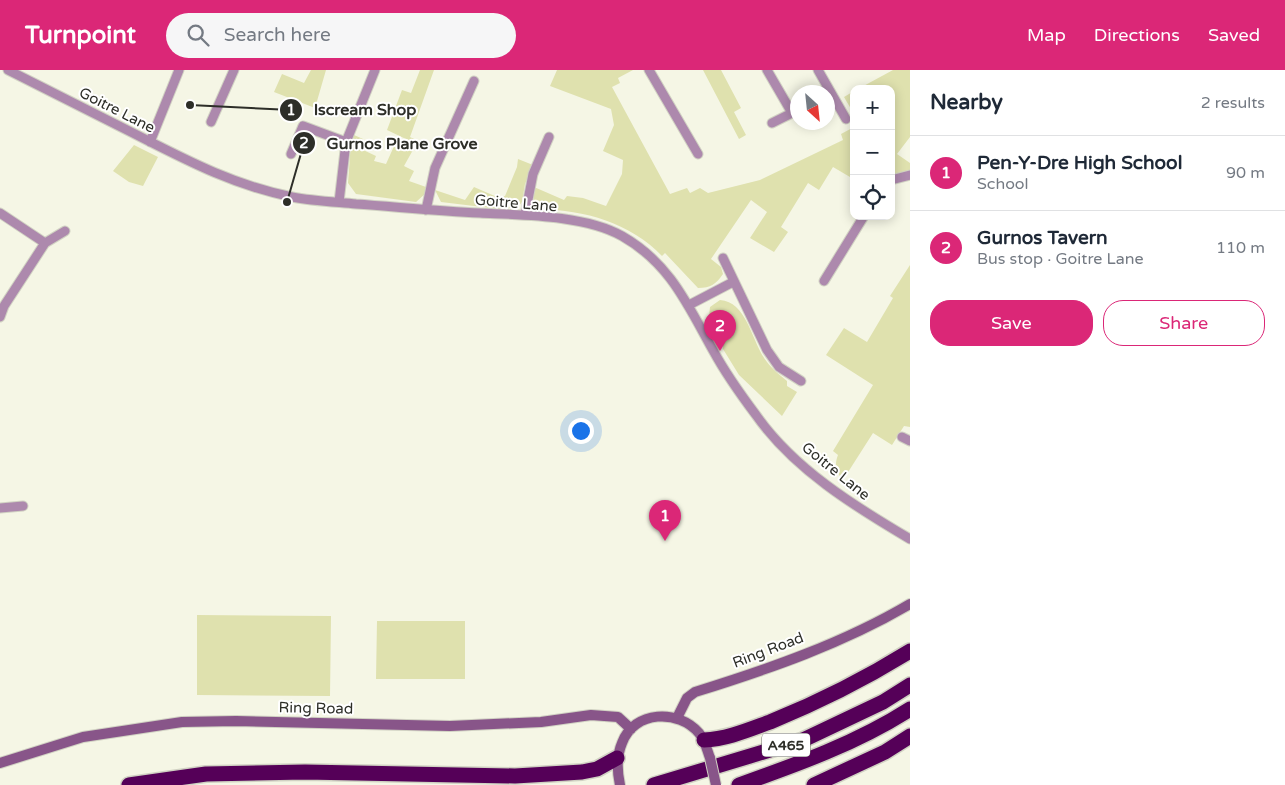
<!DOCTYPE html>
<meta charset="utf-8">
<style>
:root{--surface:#fff;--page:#f6f6f7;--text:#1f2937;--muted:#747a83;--line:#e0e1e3;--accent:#db2777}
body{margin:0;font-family:"Varela Round",sans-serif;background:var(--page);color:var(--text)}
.controls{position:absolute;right:15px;top:15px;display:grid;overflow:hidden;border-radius:10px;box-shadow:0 2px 12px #0003}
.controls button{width:45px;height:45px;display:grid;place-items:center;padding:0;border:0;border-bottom:1px solid var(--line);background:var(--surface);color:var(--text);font:25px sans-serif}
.compass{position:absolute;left:790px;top:15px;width:45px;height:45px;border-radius:50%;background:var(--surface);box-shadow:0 2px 12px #0003;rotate:153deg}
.you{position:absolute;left:580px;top:360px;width:18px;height:18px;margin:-12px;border:4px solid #fff;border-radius:50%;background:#1a73e8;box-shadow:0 0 0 8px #1a73e833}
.badge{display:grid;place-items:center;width:32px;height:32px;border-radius:50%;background:var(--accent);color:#fff;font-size:16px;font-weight:700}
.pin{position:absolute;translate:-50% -41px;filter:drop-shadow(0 1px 2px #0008)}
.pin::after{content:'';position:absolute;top:26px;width:18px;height:15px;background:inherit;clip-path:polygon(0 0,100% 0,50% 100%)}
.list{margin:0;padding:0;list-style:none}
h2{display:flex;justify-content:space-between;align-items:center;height:65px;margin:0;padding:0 20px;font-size:21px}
h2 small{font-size:16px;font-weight:400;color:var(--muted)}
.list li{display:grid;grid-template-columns:32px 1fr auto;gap:15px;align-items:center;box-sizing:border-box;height:75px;padding:0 20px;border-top:1px solid var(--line)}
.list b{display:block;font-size:19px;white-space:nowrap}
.list p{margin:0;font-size:16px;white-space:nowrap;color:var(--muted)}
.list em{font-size:16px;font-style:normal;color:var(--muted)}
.actions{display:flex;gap:10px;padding:15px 20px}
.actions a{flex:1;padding:11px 0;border:1px solid var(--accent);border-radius:20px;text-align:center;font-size:18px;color:var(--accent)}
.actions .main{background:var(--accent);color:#fff}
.icon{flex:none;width:28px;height:28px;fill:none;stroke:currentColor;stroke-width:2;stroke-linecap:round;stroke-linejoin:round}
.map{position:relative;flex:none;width:910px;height:715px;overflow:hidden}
header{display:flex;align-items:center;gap:30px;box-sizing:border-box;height:70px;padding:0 25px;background:var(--accent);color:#fff}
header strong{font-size:24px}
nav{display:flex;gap:28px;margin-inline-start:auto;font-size:18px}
.search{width:350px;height:45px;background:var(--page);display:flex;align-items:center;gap:12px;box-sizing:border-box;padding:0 18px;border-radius:28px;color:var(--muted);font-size:19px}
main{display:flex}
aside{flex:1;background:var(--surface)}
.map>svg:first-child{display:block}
.green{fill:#dfe1ae}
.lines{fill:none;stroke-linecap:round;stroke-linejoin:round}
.street-casing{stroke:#d1d2c3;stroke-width:11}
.secondary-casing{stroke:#d1d2c3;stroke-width:12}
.highway-casing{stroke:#d1d2c3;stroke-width:18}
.street{stroke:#ad89ad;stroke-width:9}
.secondary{stroke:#885589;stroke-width:10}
.highway{stroke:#550058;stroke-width:15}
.secondary-bridge-casing{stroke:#d1d2c3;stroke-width:12;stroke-linecap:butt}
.secondary-bridge{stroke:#885589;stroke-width:10}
.labels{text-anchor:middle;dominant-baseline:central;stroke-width:4;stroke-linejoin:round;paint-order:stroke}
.shield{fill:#fff;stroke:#6c6d68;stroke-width:1}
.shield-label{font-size:14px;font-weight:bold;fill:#2d2e28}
.street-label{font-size:15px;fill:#2d2e28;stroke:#fff}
.leader{fill:none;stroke:#2d2e28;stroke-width:2}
.callout-dot{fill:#2d2e28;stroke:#fff;stroke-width:2}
.mark-label{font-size:15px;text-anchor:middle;font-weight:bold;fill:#fff}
.callout-label{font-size:16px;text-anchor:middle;font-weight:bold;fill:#2d2e28;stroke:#fff;stroke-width:4;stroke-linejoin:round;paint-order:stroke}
</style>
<header>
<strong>Turnpoint</strong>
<div class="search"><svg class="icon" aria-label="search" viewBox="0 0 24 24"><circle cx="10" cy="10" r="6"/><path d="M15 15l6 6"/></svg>Search here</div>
<nav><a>Map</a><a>Directions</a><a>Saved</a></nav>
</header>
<main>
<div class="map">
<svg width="910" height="715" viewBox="0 0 910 715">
<rect width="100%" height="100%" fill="#f5f6e5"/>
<path class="green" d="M 311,0 L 326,0 L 315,38 L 274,22 L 282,4 L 304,13 Z
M 420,0 L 434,0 L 410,67 L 418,71 L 404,96 L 414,101 L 409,111 L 426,117 L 426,123 L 416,132 L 356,124 L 348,113 L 351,72 L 354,65 L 363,69 L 359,78 L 376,86 L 374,91 L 386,94 L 395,74 L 406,78 L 408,70 L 387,60 L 402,20 L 411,23 Z
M 557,0 L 633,0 L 618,8 L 620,13 L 612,17 L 670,124 L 687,118 L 690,123 L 700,118 L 708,123 L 760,110 L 843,70 L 841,64 L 854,57 L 854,101 L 850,107 L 833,97 L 819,120 L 808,113 L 781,157 L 788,162 L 774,182 L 750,168 L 767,142 L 751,130 L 711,189 L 721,197 L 723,204 C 716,214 711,218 698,218 L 665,183 L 662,186 C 631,153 584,140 540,139 L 534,132 L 534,117 L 564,130 L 567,126 L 583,128 L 606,136 L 622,104 L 623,90 L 603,81 L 614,55 L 611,39 L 550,16 Z
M 703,0 L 721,0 L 741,38 L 734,42 L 746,65 L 739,69 Z
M 893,0 L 910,0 L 910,67 L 897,84 L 910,93 L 910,100 L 891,105 L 891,19 L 858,19 Z
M 854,21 L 854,44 L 844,27 Z
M 134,75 L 158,87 L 143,116 L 129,112 L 113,101 Z
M 518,89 L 533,95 L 525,114 L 522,132 L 518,137 L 499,139 L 441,132 L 435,120 L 465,130 L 474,117 L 497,127 L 505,126 L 517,97 Z
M 910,195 L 910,357 L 904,356 L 892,375 L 873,363 L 843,410 C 836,402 834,395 838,385 L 833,381 L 873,315 L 826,285 L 844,258 L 867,272 L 893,228 L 890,226 Z
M 720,230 C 748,232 752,274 767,292 C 772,299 780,305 787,311 L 787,316 L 797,322 L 782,346 L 739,305 L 723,279 L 723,270 L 709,246 L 710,237 Z
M 197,545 L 331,546 L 330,626 L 197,625 Z
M 377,551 L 465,551 L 465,609 L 376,609 Z"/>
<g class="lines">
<g class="street-casing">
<path id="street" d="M 8,0 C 50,21 91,42 133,63 C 186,90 233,115 292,127 C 313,131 335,132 356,134 C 398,137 439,141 480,143 C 522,145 585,145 622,166 C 671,194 688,236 714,282 C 726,304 741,325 756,345 C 794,399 854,436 910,469
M 649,0 L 698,84
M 767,0 L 792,43
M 818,0 L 846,49
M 211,52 L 234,0
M 772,53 L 798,40
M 150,72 L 179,0
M 291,84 L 303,56 L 346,72
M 891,110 L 910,105
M 339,132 L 346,72 L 375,0
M 426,140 L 435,98 L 474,11
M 0,143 L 45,173
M 525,145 L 533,104 L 549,67
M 723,188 L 767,280 L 779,297 L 801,311
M 824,211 L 864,146
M 689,235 L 733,212
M 0,247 L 4,236 L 45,173 L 65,161
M 902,367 L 910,371
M 0,438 L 23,436"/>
</g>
<g class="secondary-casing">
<path id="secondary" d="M 677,648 L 687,628 L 695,622 C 769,599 844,573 910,534
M 0,693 L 83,667 L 182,652 L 236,651 L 450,656 L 541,652 L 591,645 L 618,647 L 631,659
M 620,715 C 617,701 616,687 622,673 C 634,640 679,639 699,663 C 705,670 707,680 710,688"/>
</g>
<g class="highway-casing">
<path id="highway" d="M 704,670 C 727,669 748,660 770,652 C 819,632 865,609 910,581
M 129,715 L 206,704 L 305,702 L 515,706 L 582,702 L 597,699 L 617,688
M 654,715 L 803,670 L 883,632 L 910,615
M 739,715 C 798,694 857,673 910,639
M 814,715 L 885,682 L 910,666"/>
</g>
<use href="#street" class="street"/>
<use href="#secondary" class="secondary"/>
<use href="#highway" class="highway"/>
<g class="secondary-bridge-casing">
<path id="secondary-bridge" d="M 710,688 L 716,715"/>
</g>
<use href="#secondary-bridge" class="secondary-bridge"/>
</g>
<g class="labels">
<rect class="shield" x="762" y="663.5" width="48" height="23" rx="4"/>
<g class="shield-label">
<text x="786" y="675">A465</text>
</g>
<g class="street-label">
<text transform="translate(117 40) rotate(27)">Goitre Lane</text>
<text transform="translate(516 133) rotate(5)">Goitre Lane</text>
<text transform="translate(836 401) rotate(39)">Goitre Lane</text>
<text transform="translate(768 580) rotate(-21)">Ring Road</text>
<text transform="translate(316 638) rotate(1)">Ring Road</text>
</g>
</g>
<path class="leader" d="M190 35L291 40M287 132L304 73"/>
<g class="callout-dot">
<circle cx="190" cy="35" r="5"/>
<circle cx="287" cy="132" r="5"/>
<circle cx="291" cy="40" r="12"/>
<circle cx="304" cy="73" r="12"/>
</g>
<g class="mark-label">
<text x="291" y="45">1</text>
<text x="304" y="78">2</text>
</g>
<g class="callout-label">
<text x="365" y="45">Iscream Shop</text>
<text x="402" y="79">Gurnos Plane Grove</text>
</g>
</svg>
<div class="controls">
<button>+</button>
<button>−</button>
<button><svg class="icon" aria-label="locate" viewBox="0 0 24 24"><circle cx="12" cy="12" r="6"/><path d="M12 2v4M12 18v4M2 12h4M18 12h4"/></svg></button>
</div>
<svg class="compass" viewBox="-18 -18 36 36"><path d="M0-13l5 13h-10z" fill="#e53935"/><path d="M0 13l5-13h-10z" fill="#747a83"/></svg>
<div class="you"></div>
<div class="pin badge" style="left:665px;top:471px">1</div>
<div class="pin badge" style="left:720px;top:281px">2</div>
</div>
<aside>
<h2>Nearby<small>2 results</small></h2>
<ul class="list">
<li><span class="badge">1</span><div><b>Pen-Y-Dre High School</b><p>School</p></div><em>90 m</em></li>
<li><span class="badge">2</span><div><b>Gurnos Tavern</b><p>Bus stop · Goitre Lane</p></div><em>110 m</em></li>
</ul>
<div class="actions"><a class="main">Save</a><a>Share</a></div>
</aside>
</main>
